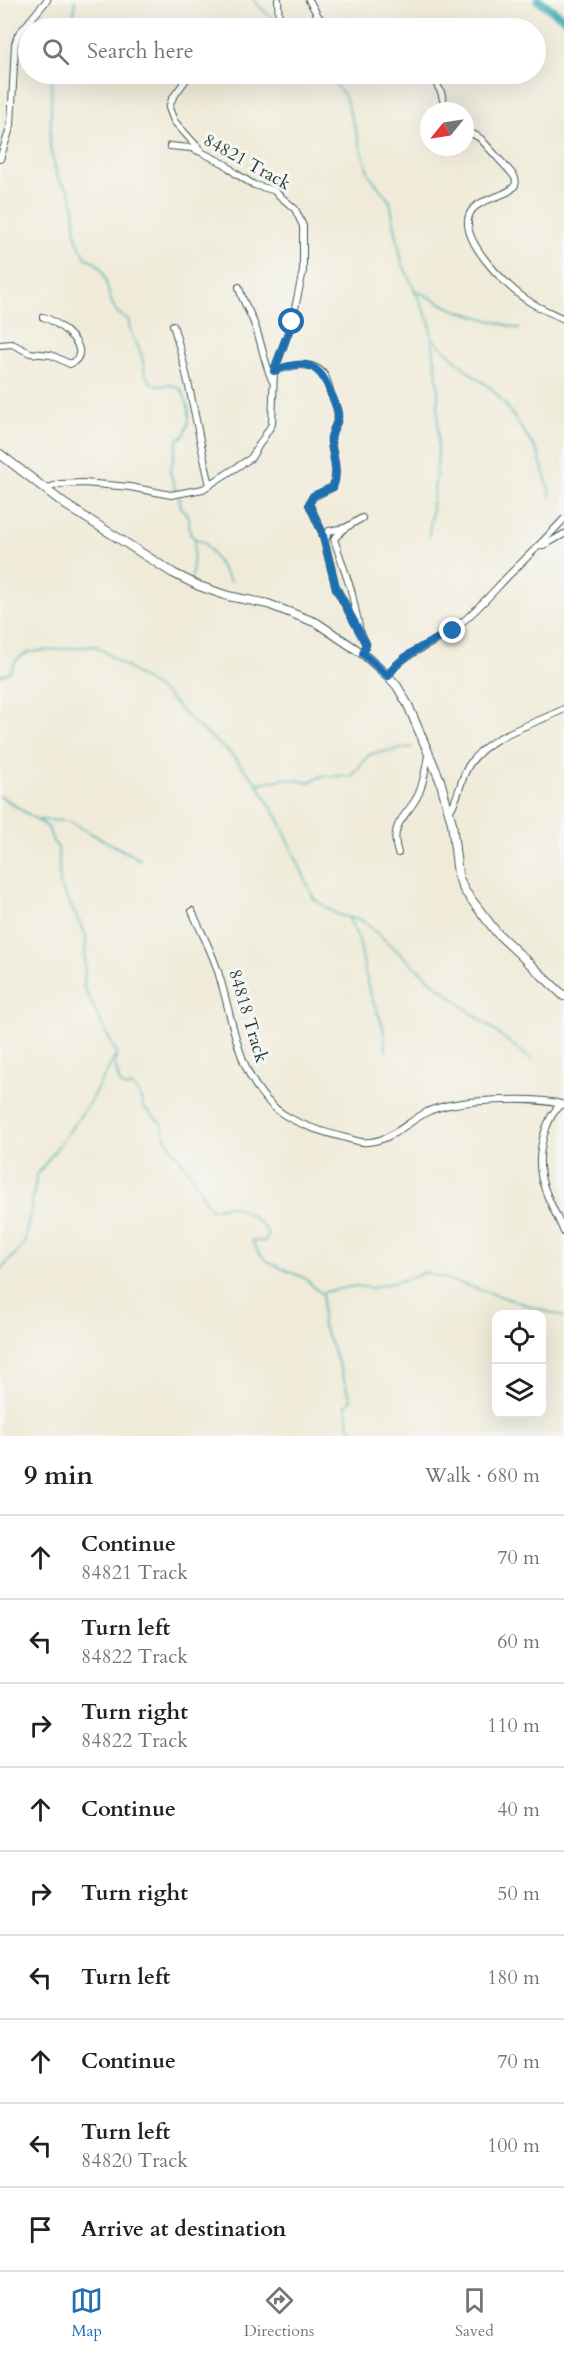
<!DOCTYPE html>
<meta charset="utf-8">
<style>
:root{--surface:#fff;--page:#f2f2f2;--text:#202124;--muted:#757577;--line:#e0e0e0;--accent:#1f6fb2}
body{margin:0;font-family:Cardo,serif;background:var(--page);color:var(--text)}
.controls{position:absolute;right:18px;bottom:18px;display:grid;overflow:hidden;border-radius:12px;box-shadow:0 6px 24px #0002}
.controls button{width:54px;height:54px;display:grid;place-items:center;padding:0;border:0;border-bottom:2px solid var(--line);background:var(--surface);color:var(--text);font:30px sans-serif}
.compass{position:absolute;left:420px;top:102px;width:54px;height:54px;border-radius:50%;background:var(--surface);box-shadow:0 6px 24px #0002;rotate:240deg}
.stop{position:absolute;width:18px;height:18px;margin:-14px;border:4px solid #1f6fb2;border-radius:50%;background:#fff}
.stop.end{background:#1f6fb2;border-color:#fff;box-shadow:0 2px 6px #0008}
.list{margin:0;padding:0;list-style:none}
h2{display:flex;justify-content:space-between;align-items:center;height:78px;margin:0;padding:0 24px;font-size:26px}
h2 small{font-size:20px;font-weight:400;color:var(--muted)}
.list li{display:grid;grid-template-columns:39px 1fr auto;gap:18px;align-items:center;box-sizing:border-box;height:84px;padding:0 24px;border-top:2px solid var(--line)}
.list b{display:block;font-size:22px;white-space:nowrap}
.list p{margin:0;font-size:20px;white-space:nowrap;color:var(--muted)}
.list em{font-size:20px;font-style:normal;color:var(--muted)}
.icon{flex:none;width:33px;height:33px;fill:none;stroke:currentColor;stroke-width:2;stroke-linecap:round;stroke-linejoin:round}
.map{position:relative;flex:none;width:564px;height:1436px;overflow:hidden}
.search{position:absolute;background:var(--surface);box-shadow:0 6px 24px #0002;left:18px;right:18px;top:18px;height:66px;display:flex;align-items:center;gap:15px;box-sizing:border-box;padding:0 21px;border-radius:33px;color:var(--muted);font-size:22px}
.sheet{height:834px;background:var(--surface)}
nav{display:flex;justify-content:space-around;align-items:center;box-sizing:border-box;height:84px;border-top:2px solid var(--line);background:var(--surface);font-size:16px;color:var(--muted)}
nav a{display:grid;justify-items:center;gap:3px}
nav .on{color:var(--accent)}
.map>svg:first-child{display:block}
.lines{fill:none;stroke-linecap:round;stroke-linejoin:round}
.stream{stroke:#3bacb3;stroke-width:1.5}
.river{stroke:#3bacb3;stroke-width:9}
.street-casing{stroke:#3e574d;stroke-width:8}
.secondary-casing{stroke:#3e574d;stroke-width:10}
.street{stroke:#fff;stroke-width:6}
.secondary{stroke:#fff;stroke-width:8}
.route{stroke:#1f6fb2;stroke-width:8}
.labels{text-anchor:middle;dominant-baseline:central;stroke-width:6;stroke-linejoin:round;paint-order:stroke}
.street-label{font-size:18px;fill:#1f3d34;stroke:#f6f6f2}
</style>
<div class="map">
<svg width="564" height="1436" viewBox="0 0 564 1436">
<rect width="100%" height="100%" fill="#f6f6f2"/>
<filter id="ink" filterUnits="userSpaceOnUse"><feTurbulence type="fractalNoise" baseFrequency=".0167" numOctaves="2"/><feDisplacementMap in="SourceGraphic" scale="12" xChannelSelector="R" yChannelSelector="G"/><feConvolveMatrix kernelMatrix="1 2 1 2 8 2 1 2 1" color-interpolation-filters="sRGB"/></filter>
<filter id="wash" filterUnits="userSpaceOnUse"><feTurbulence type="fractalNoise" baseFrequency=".008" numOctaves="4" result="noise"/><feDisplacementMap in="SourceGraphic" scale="24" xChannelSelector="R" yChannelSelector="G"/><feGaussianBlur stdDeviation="1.35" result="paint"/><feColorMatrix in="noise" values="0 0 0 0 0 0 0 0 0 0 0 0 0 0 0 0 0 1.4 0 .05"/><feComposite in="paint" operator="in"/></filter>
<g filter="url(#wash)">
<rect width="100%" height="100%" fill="#f0ebd9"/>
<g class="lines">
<path class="stream" d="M 253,0 L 276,22
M 72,28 L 75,0
M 285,28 L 286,28
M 52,74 L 50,148 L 58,179 L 69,190 L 74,206 L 76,238 L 86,258 C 112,265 103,295 117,312 C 120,315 126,318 129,321 C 128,332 136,341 140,351 C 145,360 141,371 150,381 C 158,390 166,383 176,386 C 185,389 190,411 189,419 C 189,425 185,431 184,436 L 178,439 L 170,472 L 176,491
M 326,74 L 345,96 L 369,174 L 390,202 L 402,263 L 430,323 L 438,385 L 438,455 L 429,536
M 415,290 L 455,310 L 520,329
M 432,338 L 470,373 L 491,388 L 505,404 L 538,453 L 551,496
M 179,497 L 180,505 L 189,518 L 190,534 L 195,539 L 192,577
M 195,539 L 205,543 L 231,582
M 0,676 L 10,672 L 17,659 L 29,652 L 96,646 L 164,693 L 196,725 L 228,751 L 257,783 L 280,822 L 314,899 L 338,915 L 362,920 L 435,984 L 532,1060
M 258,783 L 285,779 L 309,782 L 322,776 L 352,776 L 370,754 L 412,747
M 0,796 L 48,827 L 53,842 L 58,847 L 60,885 L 86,935 L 84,988 L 116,1052 L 115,1064 L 120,1084 L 126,1088 L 132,1086 L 139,1093 L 144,1108 L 161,1123 L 166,1139 L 189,1171 L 210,1209 C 216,1208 223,1206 229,1206 C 240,1206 267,1224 268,1236 L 264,1242 L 252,1240 C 259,1264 284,1268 304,1278 C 311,1282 314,1291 323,1293 L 322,1324 L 335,1354 L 351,1400 L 346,1405 L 349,1425 L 355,1430 L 356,1436
M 38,820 L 68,821 L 141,860
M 348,917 L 359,940 L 369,991 L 383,1026 L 386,1051
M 0,1271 L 24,1244 L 37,1175 L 86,1108 L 115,1057
M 324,1292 L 355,1286 L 371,1288 L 407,1279 L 425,1272 L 564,1317"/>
<path class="river" d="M 538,0 L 564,18"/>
</g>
</g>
<g filter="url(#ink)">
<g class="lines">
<g class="street-casing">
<path id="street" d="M 309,0 L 318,16 L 329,28
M 277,28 L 279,23 L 278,0
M 190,74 L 172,99 L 169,108 L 174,121 L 201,151
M 431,74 L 441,92 L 446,111
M 465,130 C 470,133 476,135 481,139 C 484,143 513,174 514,176 C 516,179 516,183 515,185 C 509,197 482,197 472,210 C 453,235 507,287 527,300 C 538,308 552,313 564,319
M 0,159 L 11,125 L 15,44 L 18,35 L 47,0
M 239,287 C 242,302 251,313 255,326 C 262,344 264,362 272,380
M 173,325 C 190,378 197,432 210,485
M 0,345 L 12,344 L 30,353 L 51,355 L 70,364 C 97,351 58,321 43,317
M 274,371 C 288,366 314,359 325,376 C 328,381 329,388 331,394 C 334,400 338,408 338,416 C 338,425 330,432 331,442 C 333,458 339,471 333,487 L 313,497 L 309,504 L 322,532 L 336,588 L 360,631
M 45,489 L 60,484 L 84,483 L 130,487 L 171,495 L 203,489 L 251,458 L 272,424 L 274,371 L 292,322 L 303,271 L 303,226 L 295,209 L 273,190 L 254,185 L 235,173 L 225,164 L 201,152 L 191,148 L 170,146
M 362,518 L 345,528 L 334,539 L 351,590 L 360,631 L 366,644 L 363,654
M 325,540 L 329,531 L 344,528
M 543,546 L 564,534
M 388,676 C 403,651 434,646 455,628 C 475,613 491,594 508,576 C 527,557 546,539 564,519
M 449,812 C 460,796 460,779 469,765 C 490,733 532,726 564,709
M 398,853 C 388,822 409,816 419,793 C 424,781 426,767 428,755
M 192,911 C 201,932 213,953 219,975 C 234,1022 238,1084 283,1114 C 306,1129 336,1135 361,1142 C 389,1144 404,1124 427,1112 C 452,1099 538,1096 564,1105
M 561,1104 C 545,1118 537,1153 541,1175 C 543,1192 557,1215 564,1232"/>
</g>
<g class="secondary-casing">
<path id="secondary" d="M 0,454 L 66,505 L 173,573 L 199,586 L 228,596 L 268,604 L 317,623 L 363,654 L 388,676 L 397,686 L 408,705 L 440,780 L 452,823 L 458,875 L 464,890 L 497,933 L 564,996"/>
</g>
<use href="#street" class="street"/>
<use href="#secondary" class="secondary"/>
</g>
</g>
<g class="lines" filter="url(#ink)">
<path class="route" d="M 292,322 L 274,371 C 304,359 320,362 331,394 C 334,400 338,408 338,416 C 338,425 330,432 331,442 C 333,458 339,471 333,487 L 313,496 L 309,504 L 322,532 L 336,588 L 366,644 L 363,654 L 388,676 C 401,654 430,643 453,631"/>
</g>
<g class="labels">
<g class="street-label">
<text transform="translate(247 162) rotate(29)">84821 Track</text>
<text transform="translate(248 1016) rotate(73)">84818 Track</text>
</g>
</g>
</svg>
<div class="controls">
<button><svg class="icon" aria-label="locate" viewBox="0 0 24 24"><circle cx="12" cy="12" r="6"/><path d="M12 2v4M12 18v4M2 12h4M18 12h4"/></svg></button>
<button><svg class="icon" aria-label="layers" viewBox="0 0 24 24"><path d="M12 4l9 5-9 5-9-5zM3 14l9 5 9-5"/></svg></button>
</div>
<svg class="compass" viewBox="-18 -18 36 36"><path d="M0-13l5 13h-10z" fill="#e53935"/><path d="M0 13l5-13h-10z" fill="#757577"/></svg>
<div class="stop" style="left:292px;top:322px"></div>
<div class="stop end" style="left:453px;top:631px"></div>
<div class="search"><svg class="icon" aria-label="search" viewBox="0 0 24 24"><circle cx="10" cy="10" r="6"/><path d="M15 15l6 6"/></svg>Search here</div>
</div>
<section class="sheet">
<h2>9 min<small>Walk · 680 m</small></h2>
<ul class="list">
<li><svg class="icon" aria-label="ahead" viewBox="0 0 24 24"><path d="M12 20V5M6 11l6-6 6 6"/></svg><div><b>Continue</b><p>84821 Track</p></div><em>70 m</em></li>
<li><svg class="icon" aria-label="left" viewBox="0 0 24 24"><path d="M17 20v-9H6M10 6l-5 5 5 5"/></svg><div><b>Turn left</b><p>84822 Track</p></div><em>60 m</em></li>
<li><svg class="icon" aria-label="right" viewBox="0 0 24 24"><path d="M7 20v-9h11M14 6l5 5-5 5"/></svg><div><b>Turn right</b><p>84822 Track</p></div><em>110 m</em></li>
<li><svg class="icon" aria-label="ahead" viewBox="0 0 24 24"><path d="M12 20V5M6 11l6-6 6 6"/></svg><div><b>Continue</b></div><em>40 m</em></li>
<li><svg class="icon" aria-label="right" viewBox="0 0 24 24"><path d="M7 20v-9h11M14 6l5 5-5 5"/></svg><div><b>Turn right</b></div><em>50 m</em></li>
<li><svg class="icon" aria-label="left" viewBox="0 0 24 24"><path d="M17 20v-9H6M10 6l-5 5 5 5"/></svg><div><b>Turn left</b></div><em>180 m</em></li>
<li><svg class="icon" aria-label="ahead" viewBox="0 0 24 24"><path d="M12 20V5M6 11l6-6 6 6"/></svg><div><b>Continue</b></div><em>70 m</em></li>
<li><svg class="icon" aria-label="left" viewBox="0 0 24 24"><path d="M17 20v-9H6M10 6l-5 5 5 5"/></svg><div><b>Turn left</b><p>84820 Track</p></div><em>100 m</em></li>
<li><svg class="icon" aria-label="arrive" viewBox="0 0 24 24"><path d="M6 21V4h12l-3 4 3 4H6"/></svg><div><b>Arrive at destination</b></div></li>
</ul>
</section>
<nav>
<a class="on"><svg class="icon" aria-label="map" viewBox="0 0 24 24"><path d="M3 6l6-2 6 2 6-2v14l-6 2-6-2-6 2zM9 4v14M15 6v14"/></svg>Map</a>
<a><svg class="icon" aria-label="directions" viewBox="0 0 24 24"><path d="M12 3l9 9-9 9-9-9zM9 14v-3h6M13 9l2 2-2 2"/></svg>Directions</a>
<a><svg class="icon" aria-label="saved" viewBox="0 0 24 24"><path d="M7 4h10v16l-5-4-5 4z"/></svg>Saved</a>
</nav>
